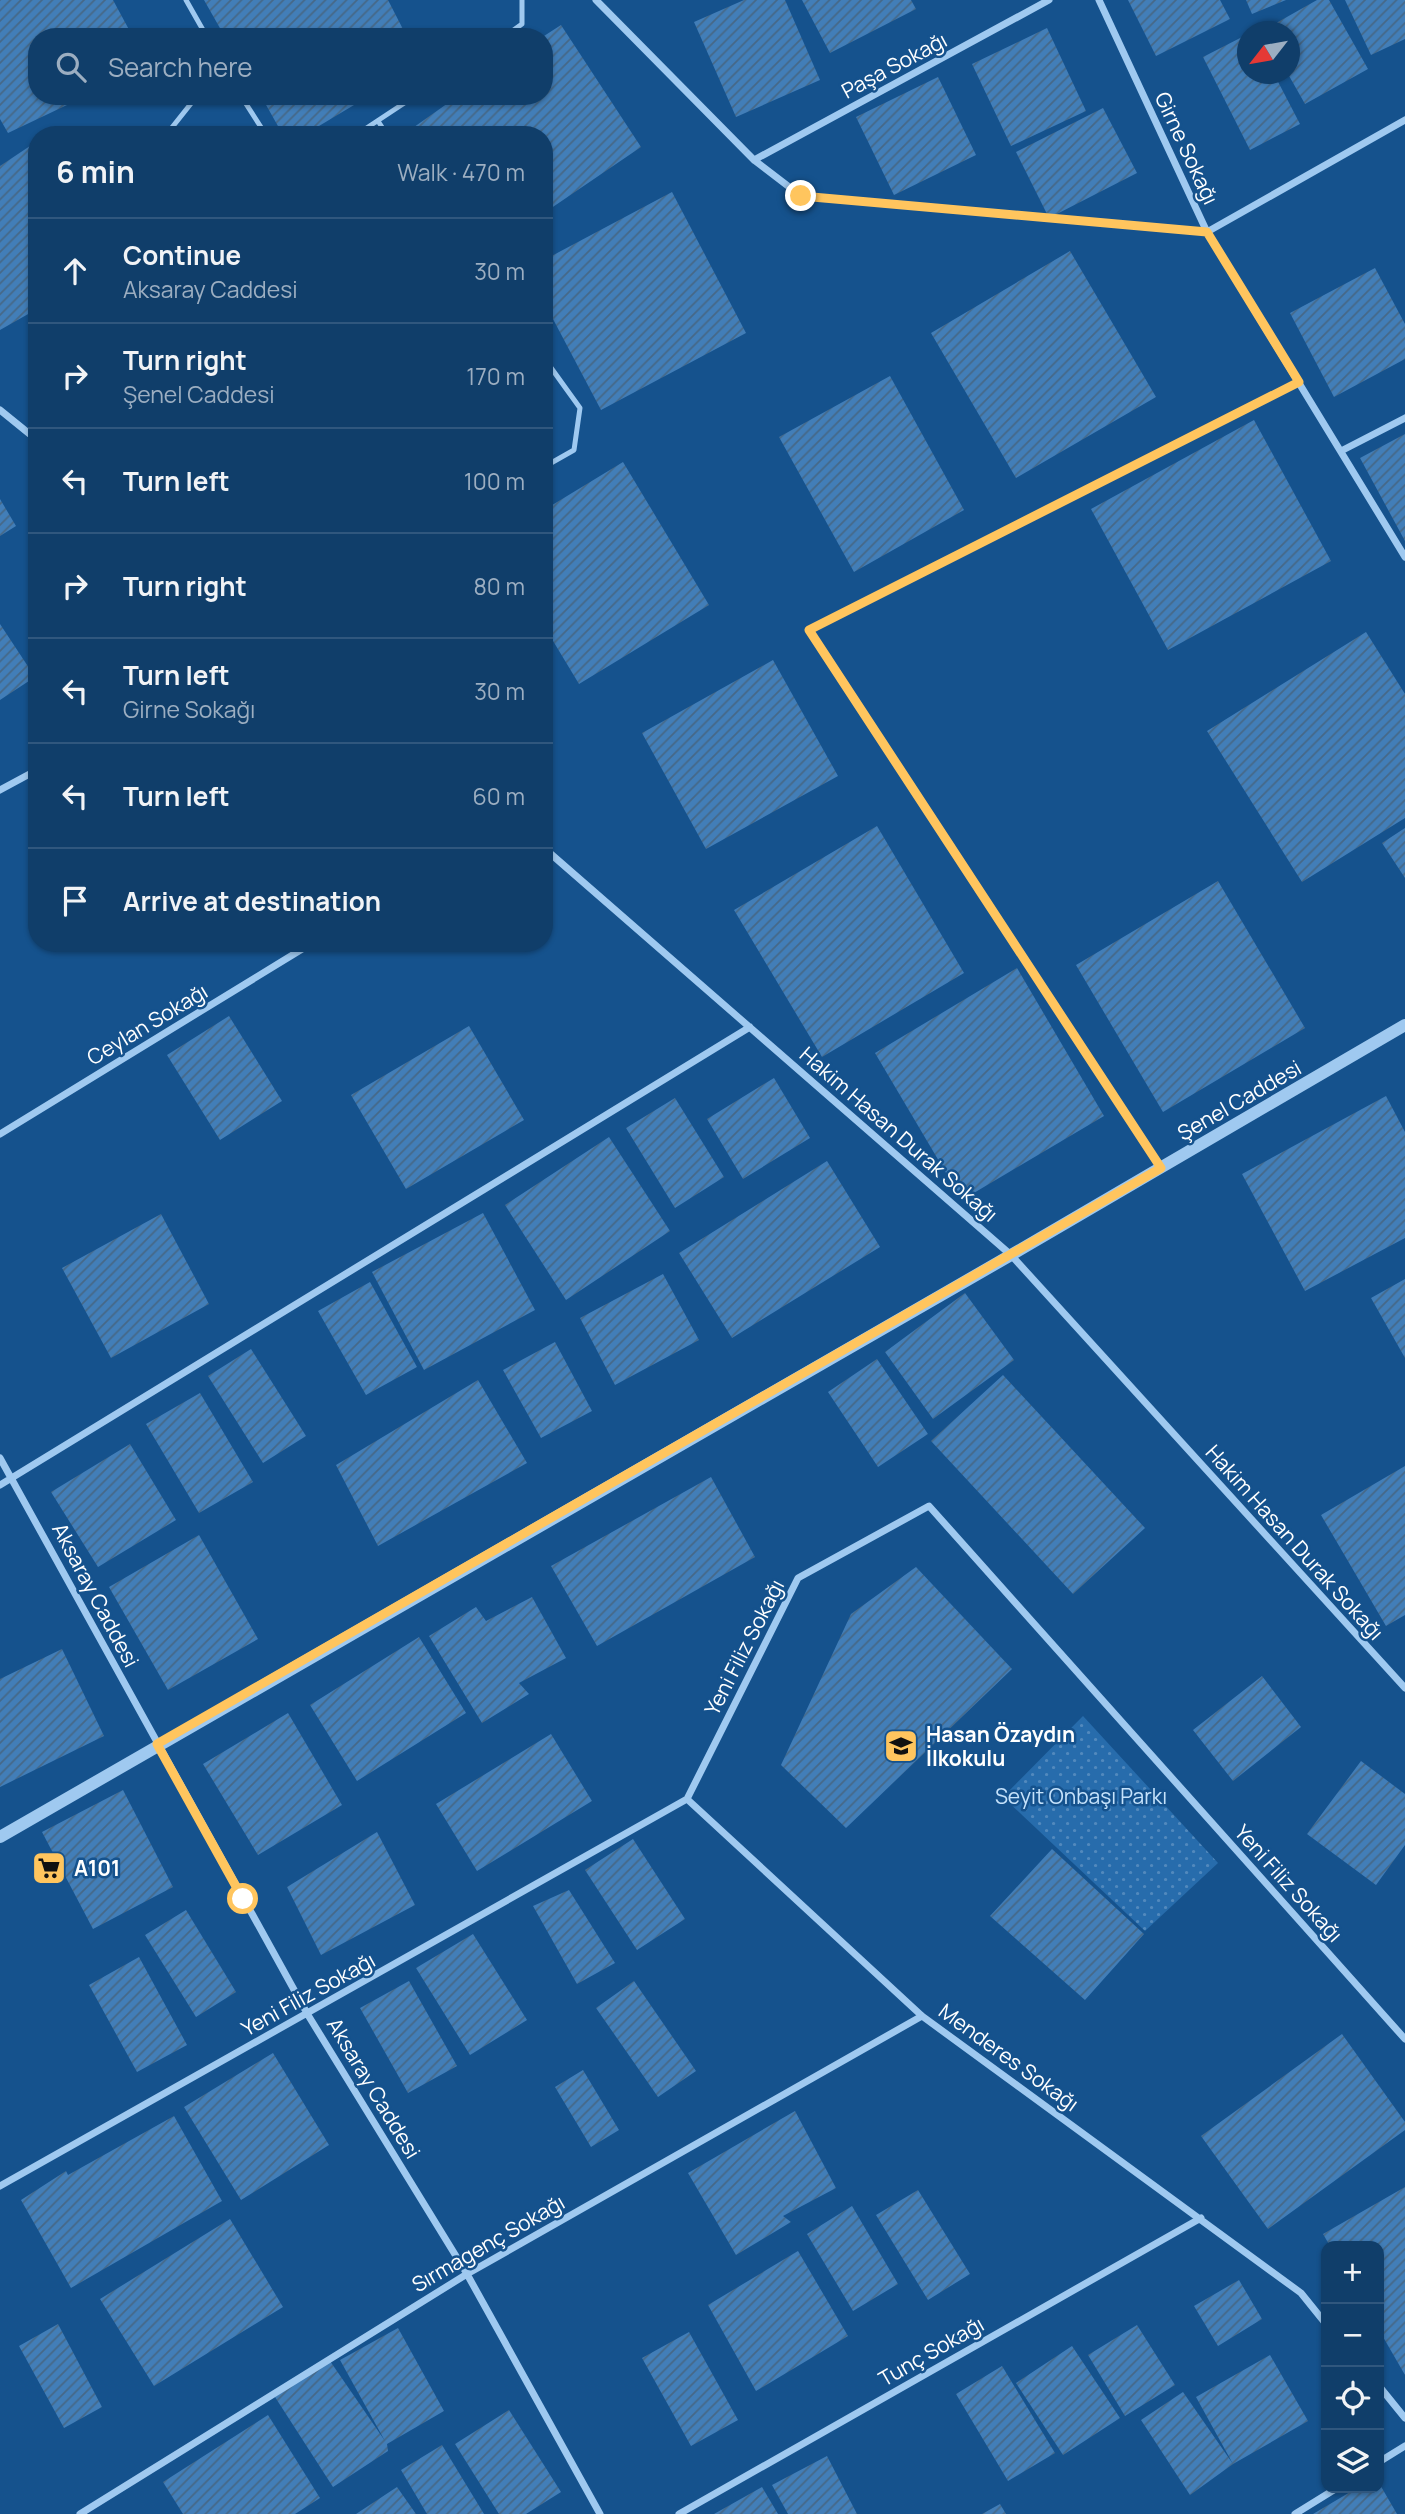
<!DOCTYPE html>
<meta charset="utf-8">
<style>
:root{--surface:#103e6a;--page:#194570;--text:#f1f3f6;--muted:#9caec1;--line:#30577e}
body{margin:0;font-family:Manrope,sans-serif;background:var(--page);color:var(--text)}
.controls{position:absolute;right:21px;bottom:21px;display:grid;overflow:hidden;border-radius:14px;box-shadow:0 2px 5px #0004}
.controls button{width:63px;height:63px;display:grid;place-items:center;padding:0;border:0;border-bottom:2px solid var(--line);background:var(--surface);color:var(--text);font:35px sans-serif}
.compass{position:absolute;left:1237px;top:21px;width:63px;height:63px;border-radius:50%;background:var(--surface);box-shadow:0 2px 5px #0004;rotate:239deg}
.stop{position:absolute;width:21px;height:21px;margin:-16px;border:5px solid #ffc55e;border-radius:50%;background:#fff}
.stop.end{background:#ffc55e;border-color:#fff;box-shadow:0 2px 7px #0008}
.list{margin:0;padding:0;list-style:none}
h2{display:flex;justify-content:space-between;align-items:center;height:91px;margin:0;padding:0 28px;font-size:30px}
h2 small{font-size:23px;font-weight:400;color:var(--muted)}
.list li{display:grid;grid-template-columns:46px 1fr auto;gap:21px;align-items:center;box-sizing:border-box;height:105px;padding:0 28px;border-top:2px solid var(--line)}
.list b{display:block;font-size:26px;white-space:nowrap}
.list p{margin:0;font-size:23px;white-space:nowrap;color:var(--muted)}
.list em{font-size:23px;font-style:normal;color:var(--muted)}
.icon{flex:none;width:38px;height:38px;fill:none;stroke:currentColor;stroke-width:2;stroke-linecap:round;stroke-linejoin:round}
.map{position:relative;flex:none;width:1405px;height:2514px;overflow:hidden}
.search{position:absolute;background:var(--surface);box-shadow:0 2px 5px #0004;left:28px;top:28px;width:525px;height:77px;display:flex;align-items:center;gap:18px;box-sizing:border-box;padding:0 24px;border-radius:28px;color:var(--muted);font-size:26px}
.panel{position:absolute;background:var(--surface);box-shadow:0 2px 5px #0004;left:28px;top:126px;width:525px;height:826px;border-radius:28px}
.map>svg:first-child{display:block}
.green{fill:url(#green-dots)}
.building{fill:url(#building-hatch)}
.lines{fill:none;stroke-linecap:round;stroke-linejoin:round}
.service{stroke:#9fc9f0;stroke-width:5}
.minor{stroke:#9fc9f0;stroke-width:7}
.tertiary{stroke:#9fc9f0;stroke-width:12}
.route{stroke:#ffc55e;stroke-width:9}
.labels{text-anchor:middle;dominant-baseline:central;stroke-width:5;stroke-linejoin:round;paint-order:stroke}
.street-label{font-size:21px;fill:#fff;stroke:#15528d}
.poi-label{font-size:21px;font-weight:bold;fill:#fff;stroke:#15528d;text-anchor:start}
.park-label{font-size:21px;fill:#c5e2fb;stroke:#15528d}
</style>
<div class="map">
<svg width="1405" height="2514" viewBox="0 0 1405 2514">
<defs>
<pattern id="green-dots" width="8" height="8" patternUnits="userSpaceOnUse" patternTransform="scale(1.75)"><rect width="8" height="8" fill="#276cac"/><path d="M2 2h.1M6 6h.1" fill="none" stroke="#5289bd" stroke-width="1.8" stroke-linecap="round"/></pattern>
<pattern id="building-hatch" width="6" height="6" patternUnits="userSpaceOnUse" patternTransform="scale(1.75)"><rect width="6" height="6" fill="#427eb8"/><path d="M-1 1l2-2M0 6l6-6M5 7l2-2" fill="none" stroke="#466887"/></pattern>
</defs>
<rect width="100%" height="100%" fill="#15528d"/>
<path class="green" d="M 1083,1716 L 1218,1863 L 1145,1931 L 1003,1797 Z"/>
<path class="building" d="M 0,0 L 113,0 L 133,37 L 37,37 L 37,96 L 86,96 L 8,133 L 0,119 Z
M 204,0 L 388,0 L 407,37 L 225,37 Z
M 744,0 L 785,0 L 820,80 L 736,117 L 694,22 Z
M 802,0 L 911,0 L 916,9 L 830,53 Z
M 1128,0 L 1220,0 L 1230,19 L 1156,56 Z
M 1246,0 L 1286,0 L 1252,14 Z
M 1317,0 L 1329,0 L 1368,69 L 1305,104 L 1288,74 L 1290,32 L 1264,30 Z
M 1345,0 L 1405,0 L 1405,39 L 1371,55 Z
M 561,25 L 641,147 L 544,213 L 544,135 L 408,135 L 407,132 L 458,96 L 544,96 L 544,36 Z
M 1047,28 L 1086,111 L 1011,146 L 972,64 Z
M 1248,34 L 1248,74 L 1274,74 L 1300,124 L 1250,150 L 1203,57 Z
M 938,77 L 976,155 L 894,195 L 856,117 Z
M 261,96 L 369,96 L 304,135 L 283,135 Z
M 1103,108 L 1137,173 L 1049,218 L 1016,152 Z
M 30,146 L 37,156 L 37,309 L 0,330 L 0,166 Z
M 672,192 L 746,333 L 601,410 L 544,302 L 544,260 Z
M 1070,251 L 1156,397 L 1016,478 L 931,333 Z
M 1375,268 L 1405,324 L 1405,359 L 1334,397 L 1290,313 Z
M 890,376 L 964,510 L 854,572 L 779,437 Z
M 1254,420 L 1331,561 L 1168,650 L 1091,509 Z
M 1405,434 L 1405,541 L 1360,458 Z
M 623,462 L 709,605 L 579,684 L 544,626 L 544,510 Z
M 0,499 L 16,526 L 0,536 Z
M 0,624 L 35,677 L 0,700 Z
M 1366,632 L 1405,694 L 1405,818 L 1302,882 L 1207,731 Z
M 773,660 L 838,776 L 706,849 L 642,733 Z
M 877,826 L 964,973 L 822,1057 L 734,910 Z
M 1405,828 L 1405,878 L 1382,843 Z
M 1218,881 L 1305,1028 L 1163,1112 L 1076,965 Z
M 1017,968 L 1104,1116 L 962,1200 L 875,1053 Z
M 229,1016 L 282,1101 L 220,1140 L 167,1055 Z
M 469,1026 L 524,1120 L 406,1189 L 351,1095 Z
M 774,1078 L 810,1138 L 743,1179 L 707,1119 Z
M 1386,1096 L 1405,1132 L 1405,1238 L 1305,1291 L 1242,1174 Z
M 675,1098 L 724,1177 L 675,1208 L 626,1128 Z
M 609,1137 L 670,1231 L 566,1300 L 505,1205 Z
M 827,1161 L 880,1247 L 732,1338 L 679,1253 Z
M 483,1213 L 535,1310 L 424,1370 L 372,1272 Z
M 161,1214 L 209,1304 L 111,1358 L 62,1268 Z
M 663,1274 L 699,1340 L 615,1385 L 580,1318 Z
M 1405,1279 L 1405,1358 L 1371,1298 Z
M 370,1282 L 417,1367 L 366,1395 L 318,1311 Z
M 965,1293 L 1014,1360 L 933,1419 L 885,1352 Z
M 555,1342 L 592,1411 L 541,1438 L 503,1370 Z
M 251,1349 L 306,1436 L 263,1463 L 208,1376 Z
M 877,1359 L 928,1434 L 878,1467 L 828,1392 Z
M 1003,1375 L 1145,1528 L 1073,1594 L 931,1441 Z
M 478,1380 L 527,1463 L 378,1546 L 336,1465 Z
M 200,1393 L 253,1482 L 199,1513 L 146,1424 Z
M 130,1444 L 176,1520 L 98,1567 L 51,1492 Z
M 1405,1466 L 1405,1615 L 1386,1626 L 1321,1515 Z
M 711,1477 L 755,1557 L 597,1646 L 551,1566 Z
M 199,1535 L 258,1639 L 168,1690 L 109,1587 Z
M 916,1567 L 1012,1669 L 846,1828 L 781,1765 L 851,1614 Z
M 532,1597 L 566,1658 L 519,1683 L 529,1694 L 482,1723 L 429,1636 L 476,1607 L 486,1621 Z
M 419,1637 L 466,1713 L 357,1781 L 310,1705 Z
M 62,1649 L 104,1736 L 0,1787 L 0,1679 Z
M 1262,1676 L 1301,1727 L 1233,1781 L 1193,1730 Z
M 288,1713 L 342,1805 L 258,1855 L 203,1764 Z
M 551,1734 L 592,1801 L 477,1871 L 436,1804 Z
M 1361,1761 L 1405,1794 L 1405,1845 L 1376,1885 L 1307,1834 Z
M 123,1790 L 173,1887 L 93,1929 L 42,1832 Z
M 377,1832 L 415,1905 L 321,1955 L 287,1887 Z
M 633,1839 L 685,1919 L 637,1950 L 585,1870 Z
M 1052,1849 L 1144,1934 L 1085,2000 L 990,1916 Z
M 569,1890 L 615,1963 L 577,1984 L 533,1906 Z
M 186,1910 L 236,1992 L 196,2017 L 145,1935 Z
M 473,1934 L 527,2020 L 470,2055 L 416,1968 Z
M 139,1957 L 187,2045 L 137,2072 L 89,1985 Z
M 409,1981 L 457,2066 L 408,2093 L 360,2008 Z
M 634,1981 L 696,2071 L 658,2097 L 596,2008 Z
M 1342,2034 L 1405,2122 L 1405,2130 L 1268,2229 L 1201,2136 Z
M 273,2053 L 329,2145 L 241,2200 L 184,2107 Z
M 583,2070 L 619,2130 L 591,2147 L 555,2087 Z
M 795,2111 L 836,2188 L 783,2216 L 791,2222 L 736,2255 L 688,2173 Z
M 174,2116 L 222,2201 L 71,2288 L 21,2200 L 66,2171 L 68,2175 Z
M 1405,2187 L 1405,2375 L 1379,2330 L 1379,2246 L 1330,2246 L 1323,2234 Z
M 918,2190 L 970,2274 L 928,2300 L 876,2215 Z
M 852,2206 L 898,2284 L 853,2311 L 807,2234 Z
M 230,2219 L 283,2307 L 154,2386 L 100,2299 Z
M 798,2251 L 848,2336 L 756,2391 L 708,2305 Z
M 1239,2280 L 1262,2319 L 1218,2346 L 1194,2306 Z
M 58,2324 L 102,2407 L 64,2428 L 19,2346 Z
M 1137,2325 L 1175,2385 L 1125,2416 L 1088,2355 Z
M 398,2328 L 444,2411 L 387,2444 L 388,2451 L 333,2487 L 275,2397 L 330,2361 L 385,2441 L 340,2360 Z
M 689,2332 L 738,2420 L 691,2446 L 642,2358 Z
M 1072,2346 L 1120,2418 L 1063,2455 L 1016,2383 Z
M 1270,2355 L 1308,2421 L 1233,2464 L 1196,2397 Z
M 1002,2366 L 1055,2453 L 1008,2481 L 956,2394 Z
M 1183,2392 L 1233,2464 L 1190,2495 L 1141,2420 Z
M 509,2410 L 561,2492 L 526,2514 L 499,2514 L 455,2444 Z
M 268,2415 L 320,2498 L 295,2514 L 183,2514 L 163,2482 Z
M 442,2445 L 484,2514 L 427,2514 L 401,2470 Z
M 827,2456 L 857,2514 L 788,2514 L 772,2485 Z
M 1379,2483 L 1397,2514 L 1313,2514 L 1357,2488 L 1379,2488 Z
M 397,2487 L 416,2514 L 356,2514 Z
M 762,2487 L 778,2514 L 714,2514 Z
M 1000,2504 L 1006,2514 L 982,2514 Z"/>
<g class="lines">
<path class="service" d="M 186,0 L 207,37
M 504,37 L 522,24 L 522,0
M 241,96 L 266,135
M 378,121 L 387,135
M 166,135 L 193,101 L 202,96
M 356,135 L 415,96
M 544,358 L 580,408 L 574,450 L 544,467"/>
<path class="minor" d="M 596,0 L 754,160 L 801,196 L 1207,232 L 1405,120
M 1099,0 L 1207,232 L 1405,557
M 754,160 L 1049,0
M 0,410 L 37,440
M 1341,451 L 1405,418
M 0,790 L 37,770
M 544,848 L 1011,1255 L 1405,1688
M 0,1134 L 312,943
M 1161,1168 L 809,630 L 1299,382
M 0,1458 L 308,2015 L 467,2274 L 600,2514
M 0,1485 L 750,1027
M 687,1799 L 922,2016 L 1301,2293 L 1326,2324
M 0,2186 L 687,1799 L 798,1578 L 929,1506 L 1405,2039
M 1379,2386 L 1405,2418
M 1379,2462 L 1405,2446
M 80,2514 L 467,2274 L 922,2016
M 679,2514 L 1201,2218
M 1295,2514 L 1337,2488"/>
<path class="tertiary" d="M 0,1837 L 1011,1255 L 1405,1025"/>
</g>
<g class="lines">
<path class="route" d="M 243,1899 L 157,1744 L 1161,1168 L 809,630 L 1299,382 L 1207,232 L 801,196"/>
</g>
<defs>
<g id="school-square" transform="scale(1.75)"><rect x="-9" y="-9" width="18" height="18" rx="4" fill="#ffc55e" stroke="#15528d"/><path d="M0-5L7-2L0 1L-7-2ZM-4 1L0 2.5L4 1V4Q0 6-4 4Z" fill="#111"/></g>
<g id="supermarket-square" transform="scale(1.75)"><rect x="-9" y="-9" width="18" height="18" rx="4" fill="#ffc55e" stroke="#15528d"/><path d="M-6-5.5h2.5l.6 2H6L4.5 2H-2.5L-4.4-4H-6ZM-1.5 3.2a1.3 1.3 0 1 0 .1 0ZM3 3.2a1.3 1.3 0 1 0 .1 0Z" fill="#111"/></g>
</defs>
<g fill-rule="evenodd">
<use href="#school-square" x="901" y="1746"/>
<use href="#supermarket-square" x="49" y="1868"/>
</g>
<g class="labels">
<g class="street-label">
<text transform="translate(894 65) rotate(-28)">Paşa Sokağı</text>
<text transform="translate(1187 148) rotate(65)">Girne Sokağı</text>
<text transform="translate(147 1024) rotate(-31)">Ceylan Sokağı</text>
<text transform="translate(1239 1100) rotate(-30)">Şenel Caddesi</text>
<text transform="translate(899 1134) rotate(41)">Hakim Hasan Durak Sokağı</text>
<text transform="translate(1295 1542) rotate(48)">Hakim Hasan Durak Sokağı</text>
<text transform="translate(96 1595) rotate(62)">Aksaray Caddesi</text>
<text transform="translate(744 1647) rotate(-63)">Yeni Filiz Sokağı</text>
<text transform="translate(1289 1883) rotate(48)">Yeni Filiz Sokağı</text>
<text transform="translate(308 1994) rotate(-29)">Yeni Filiz Sokağı</text>
<text transform="translate(1009 2057) rotate(36)">Menderes Sokağı</text>
<text transform="translate(374 2088) rotate(59)">Aksaray Caddesi</text>
<text transform="translate(488 2243) rotate(-30)">Sırmagenç Sokağı</text>
<text transform="translate(931 2351) rotate(-30)">Tunç Sokağı</text>
</g>
<g class="poi-label">
<text x="926" y="1734">Hasan Özaydın<tspan x="926" dy="24">İlkokulu</tspan></text>
<text x="74" y="1868">A101</text>
</g>
<g class="park-label">
<text x="1081" y="1796">Seyit Onbaşı Parkı</text>
</g>
</g>
</svg>
<div class="controls">
<button>+</button>
<button>−</button>
<button><svg class="icon" aria-label="locate" viewBox="0 0 24 24"><circle cx="12" cy="12" r="6"/><path d="M12 2v4M12 18v4M2 12h4M18 12h4"/></svg></button>
<button><svg class="icon" aria-label="layers" viewBox="0 0 24 24"><path d="M12 4l9 5-9 5-9-5zM3 14l9 5 9-5"/></svg></button>
</div>
<svg class="compass" viewBox="-18 -18 36 36"><path d="M0-13l5 13h-10z" fill="#e53935"/><path d="M0 13l5-13h-10z" fill="#9caec1"/></svg>
<div class="stop" style="left:243px;top:1899px"></div>
<div class="stop end" style="left:801px;top:196px"></div>
<div class="search"><svg class="icon" aria-label="search" viewBox="0 0 24 24"><circle cx="10" cy="10" r="6"/><path d="M15 15l6 6"/></svg>Search here</div>
<section class="panel">
<h2>6 min<small>Walk · 470 m</small></h2>
<ul class="list">
<li><svg class="icon" aria-label="ahead" viewBox="0 0 24 24"><path d="M12 20V5M6 11l6-6 6 6"/></svg><div><b>Continue</b><p>Aksaray Caddesi</p></div><em>30 m</em></li>
<li><svg class="icon" aria-label="right" viewBox="0 0 24 24"><path d="M7 20v-9h11M14 6l5 5-5 5"/></svg><div><b>Turn right</b><p>Şenel Caddesi</p></div><em>170 m</em></li>
<li><svg class="icon" aria-label="left" viewBox="0 0 24 24"><path d="M17 20v-9H6M10 6l-5 5 5 5"/></svg><div><b>Turn left</b></div><em>100 m</em></li>
<li><svg class="icon" aria-label="right" viewBox="0 0 24 24"><path d="M7 20v-9h11M14 6l5 5-5 5"/></svg><div><b>Turn right</b></div><em>80 m</em></li>
<li><svg class="icon" aria-label="left" viewBox="0 0 24 24"><path d="M17 20v-9H6M10 6l-5 5 5 5"/></svg><div><b>Turn left</b><p>Girne Sokağı</p></div><em>30 m</em></li>
<li><svg class="icon" aria-label="left" viewBox="0 0 24 24"><path d="M17 20v-9H6M10 6l-5 5 5 5"/></svg><div><b>Turn left</b></div><em>60 m</em></li>
<li><svg class="icon" aria-label="arrive" viewBox="0 0 24 24"><path d="M6 21V4h12l-3 4 3 4H6"/></svg><div><b>Arrive at destination</b></div></li>
</ul>
</section>
</div>
